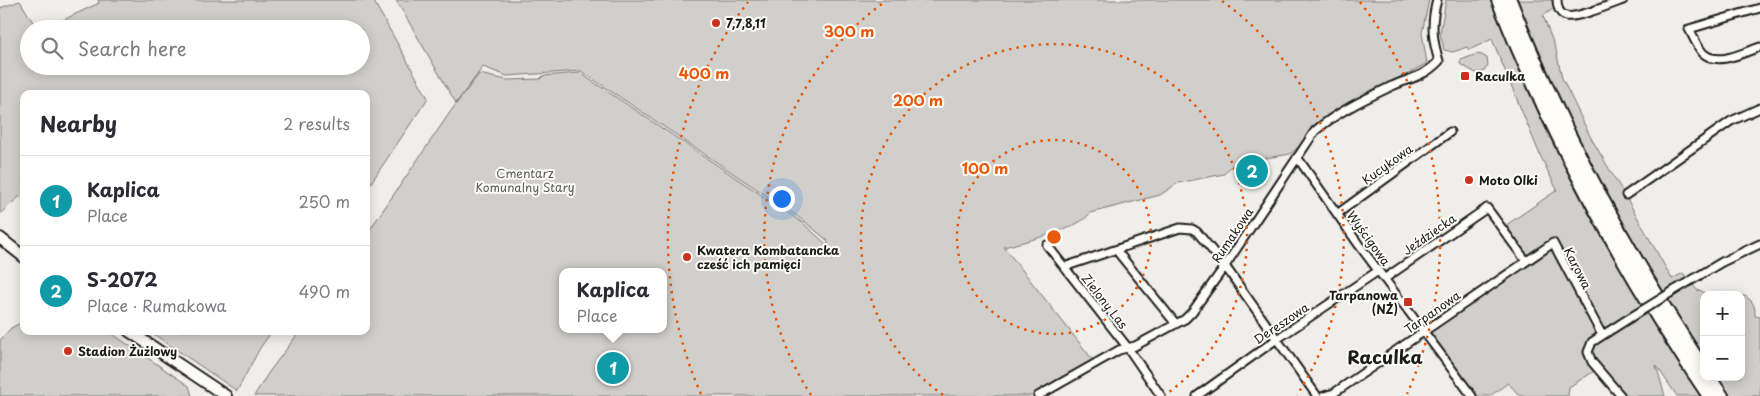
<!DOCTYPE html>
<meta charset="utf-8">
<style>
:root{--surface:#fff;--page:#f7f7f7;--text:#2b2b33;--muted:#7c7c81;--line:#e1e1e2;--accent:#2563eb}
body{margin:0;font-family:"Playpen Sans",sans-serif;background:var(--page);color:var(--text)}
.controls{position:absolute;right:15px;bottom:15px;display:grid;overflow:hidden;border-radius:10px;box-shadow:0 2px 12px #0003}
.controls button{width:45px;height:45px;display:grid;place-items:center;padding:0;border:0;border-bottom:1px solid var(--line);background:var(--surface);color:var(--text);font:25px sans-serif}
.you{position:absolute;left:781px;top:198px;width:18px;height:18px;margin:-12px;border:4px solid #fff;border-radius:50%;background:#1a73e8;box-shadow:0 0 0 8px #1a73e833}
.badge{display:grid;place-items:center;width:32px;height:32px;border-radius:50%;background:var(--accent);color:#fff;font-size:16px;font-weight:700}
.pin{position:absolute;translate:-50% -50%;border:2px solid #fff;box-shadow:0 1px 5px #0006}
.popup{position:absolute;left:559px;top:268px;width:108px;height:65px;box-sizing:border-box;display:grid;place-content:center;border-radius:10px;background:var(--surface);filter:drop-shadow(0 1px 4px #0005);font-size:16px;white-space:nowrap;color:var(--muted)}
.popup b{font-size:19px;color:var(--text)}
.popup::after{content:'';position:absolute;left:50%;top:100%;margin-left:-10px;border:10px solid transparent;border-top-color:var(--surface)}
.list{margin:0;padding:0;list-style:none}
h2{display:flex;justify-content:space-between;align-items:center;height:65px;margin:0;padding:0 20px;font-size:21px}
h2 small{font-size:16px;font-weight:400;color:var(--muted)}
.list li{display:grid;grid-template-columns:32px 1fr auto;gap:15px;align-items:center;box-sizing:border-box;height:90px;padding:0 20px;border-top:1px solid var(--line)}
.list b{display:block;font-size:19px;white-space:nowrap}
.list p{margin:0;font-size:16px;white-space:nowrap;color:var(--muted)}
.list em{font-size:16px;font-style:normal;color:var(--muted)}
.icon{flex:none;width:28px;height:28px;fill:none;stroke:currentColor;stroke-width:2;stroke-linecap:round;stroke-linejoin:round}
.map{position:relative;flex:none;width:1760px;height:396px;overflow:hidden}
.search{position:absolute;background:var(--surface);box-shadow:0 2px 12px #0003;left:20px;top:20px;width:350px;height:55px;display:flex;align-items:center;gap:12px;box-sizing:border-box;padding:0 18px;border-radius:28px;color:var(--muted);font-size:19px}
.panel{position:absolute;background:var(--surface);box-shadow:0 2px 12px #0003;left:20px;top:90px;width:350px;height:245px;border-radius:10px}
.map>svg:first-child{display:block}
.green{fill:#d0cfcc;stroke:#767674;fill-rule:evenodd}
.lines{fill:none;stroke-linecap:round;stroke-linejoin:round}
.street-casing{stroke:#1c1c1c;stroke-width:11}
.secondary-casing{stroke:#1c1c1c;stroke-width:14}
.highway-casing{stroke:#1c1c1c;stroke-width:16}
.street{stroke:#fdfcf7;stroke-width:7}
.secondary{stroke:#fdfcf7;stroke-width:10}
.highway{stroke:#fdfcf7;stroke-width:12}
.street-bridge-casing{stroke:#1c1c1c;stroke-width:11;stroke-linecap:butt}
.street-bridge{stroke:#fdfcf7;stroke-width:7}
.ring{fill:none;stroke:#e8590c;stroke-width:2.5;stroke-dasharray:2.5 5}
.poi-dot{fill:#c8321e;stroke:#fdfcf7;stroke-width:2}
.labels{text-anchor:middle;dominant-baseline:central;stroke-width:4;stroke-linejoin:round;paint-order:stroke}
.poi-label{font-size:12px;font-weight:bold;fill:#1c1c1c;stroke:#fdfcf7;text-anchor:start}
.street-label{font-size:12px;fill:#1c1c1c;stroke:#fdfcf7}
.park-label{font-size:12px;fill:#5b5b5a;stroke:#fdfcf7}
.district-label{font-size:18px;font-weight:bold;fill:#1c1c1c;stroke:#fdfcf7}
.centre{fill:#e8590c;stroke:#fdfcf7;stroke-width:2.5}
.ring-label{font-size:15px;text-anchor:middle;font-weight:bold;fill:#e8590c;stroke:#fdfcf7;stroke-width:4;stroke-linejoin:round;paint-order:stroke}
</style>
<div class="map">
<svg width="1760" height="396" viewBox="0 0 1760 396">
<rect width="100%" height="100%" fill="#f0eeea"/>
<filter id="ink" filterUnits="userSpaceOnUse"><feTurbulence type="fractalNoise" baseFrequency=".02" numOctaves="2"/><feDisplacementMap in="SourceGraphic" scale="10" xChannelSelector="R" yChannelSelector="G"/><feConvolveMatrix kernelMatrix="1 2 1 2 8 2 1 2 1" color-interpolation-filters="sRGB"/></filter>
<g filter="url(#ink)">
<path class="green" d="M 98,0 L 373,0 L 428,98 L 366,190 L 366,94 L 24,94 L 24,196 L 19,197 L 0,214 L 0,8 L 20,1 L 37,29 L 29,29 L 29,66 L 361,66 L 361,29 L 44,29 L 99,3 Z
M 396,0 L 1429,0 L 1422,33 L 1427,63 L 1411,72 L 1412,76 L 1333,113 L 1312,130 L 1302,144 L 1290,154 L 1237,163 L 1230,167 L 1224,174 L 1178,183 L 1160,195 L 1090,213 C 1081,229 1022,242 1004,247 L 1096,364 L 1039,396 L 254,396 L 269,372 L 300,331 L 366,331 L 366,235 L 453,108 L 479,74 L 507,80 L 540,79 L 543,76 L 580,73 L 803,223 L 826,244 L 827,257 L 828,241 L 804,221 L 581,71 L 507,76 L 483,67 L 456,103 ZM 563,272 L 663,272 L 663,329 L 563,329 Z
M 1446,0 L 1557,0 L 1557,6 L 1543,16 L 1556,50 L 1562,78 L 1591,138 L 1627,199 L 1672,279 L 1683,273 L 1697,290 L 1702,291 L 1706,295 L 1704,295 L 1704,377 L 1741,377 L 1741,296 L 1745,296 C 1754,302 1755,306 1755,316 L 1760,317 L 1760,396 L 1677,396 L 1656,365 L 1665,396 L 1618,396 L 1596,370 L 1569,387 L 1568,396 L 1520,396 L 1508,383 L 1490,396 L 1471,396 L 1422,333 L 1526,261 L 1502,228 L 1557,190 L 1540,155 L 1492,39 L 1469,50 L 1467,47 L 1453,52 L 1444,50 L 1440,33 Z
M 1477,54 L 1482,55 L 1487,58 L 1488,66 L 1483,72 L 1476,73 L 1460,64 L 1461,60 Z
M 24,321 L 24,331 L 108,331 L 189,386 L 192,396 L 0,396 L 0,340 L 11,328 Z
M 149,331 L 272,331 L 260,348 L 237,391 Z"/>
<g class="lines">
<g class="street-casing">
<path id="street" d="M 1557,0 C 1557,6 1559,14 1566,16 C 1575,19 1612,4 1623,0
M 1760,8 L 1689,29 C 1693,36 1697,47 1703,53 C 1718,67 1744,52 1760,47
M 1297,157 L 1359,245 L 1472,396
M 1626,195 L 1731,121 L 1760,108
M 1337,214 L 1450,132
M 1047,245 L 1128,348 L 1161,396
M 1116,250 L 1176,324
M 1064,267 L 1180,228 L 1192,229 L 1197,232 L 1225,266 L 1317,396
M 1384,279 L 1487,208 L 1526,261
M 1675,290 L 1722,262 L 1760,244
M 1038,396 L 1119,350 L 1135,346 L 1185,319 L 1192,312 L 1225,266 L 1315,131 C 1337,112 1365,99 1392,86 C 1410,78 1424,77 1439,61 C 1432,39 1431,22 1437,0
M 1197,396 L 1274,341 L 1378,271
M 1324,396 L 1334,393 L 1553,243 L 1602,335
M 1621,396 L 1592,362 L 1588,352 L 1592,342 L 1628,319"/>
</g>
<g class="secondary-casing">
<path id="secondary" d="M 0,238 L 24,257
M 129,331 L 226,396"/>
</g>
<g class="highway-casing">
<path id="highway" d="M 1498,0 C 1553,140 1624,272 1709,396
M 1510,0 C 1561,130 1627,253 1704,369
M 1709,377 L 1722,396"/>
</g>
<use href="#street" class="street"/>
<use href="#secondary" class="secondary"/>
<use href="#highway" class="highway"/>
<g class="street-bridge-casing">
<path id="street-bridge" d="M 1628,319 L 1675,290"/>
</g>
<use href="#street-bridge" class="street-bridge"/>
</g>
</g>
<g class="ring">
<circle cx="1054" cy="237" r="97"/>
<path d="M943 395A193 193 0 1 1 1165 395"/>
<path d="M811 395A290 290 0 0 1 886 1M1222 1A290 290 0 0 1 1297 395"/>
<path d="M701 394A386 386 0 0 1 748 2M1360 2A386 386 0 0 1 1407 394"/>
</g>
<g class="poi-dot">
<circle cx="716" cy="23" r="5"/>
<rect x="1460" y="71" width="10" height="10" rx="2.5"/>
<circle cx="1469" cy="180" r="5"/>
<circle cx="687" cy="257" r="5"/>
<rect x="1403" y="297" width="10" height="10" rx="2.5"/>
<circle cx="68" cy="351" r="5"/>
</g>
<g class="labels">
<g class="poi-label">
<text x="726" y="23">7,7,8,11</text>
<text x="1475" y="76">Raculka</text>
<text x="1479" y="180">Moto Olki</text>
<text x="697" y="250">Kwatera Kombatancka<tspan x="697" dy="14">cześć ich pamięci</tspan></text>
<text x="1398" y="295" text-anchor="end">Tarpanowa<tspan x="1398" dy="14">(NŻ)</tspan></text>
<text x="78" y="351">Stadion Żużlowy</text>
</g>
<g class="street-label">
<text transform="translate(1387 164) rotate(-36)">Kucykowa</text>
<text transform="translate(1429 234) rotate(-35)">Jeździecka</text>
<text transform="translate(1232 235) rotate(-56)">Rumakowa</text>
<text transform="translate(1369 238) rotate(54)">Wyścigowa</text>
<text transform="translate(1578 268) rotate(63)">Karowa</text>
<text transform="translate(1105 301) rotate(52)">Zielony Las</text>
<text transform="translate(1432 312) rotate(-35)">Tarpanowa</text>
<text transform="translate(1281 323) rotate(-34)">Dereszowa</text>
</g>
<g class="park-label">
<text x="525" y="173">Cmentarz<tspan x="525" dy="14">Komunalny Stary</tspan></text>
</g>
<g class="district-label">
<text x="1385" y="356">Raculka</text>
</g>
</g>
<circle cx="1054" cy="237" r="8" class="centre"/>
<g class="ring-label">
<text x="849" y="37">300 m</text>
<text x="704" y="79">400 m</text>
<text x="918" y="106">200 m</text>
<text x="985" y="174">100 m</text>
</g>
</svg>
<div class="controls">
<button>+</button>
<button>−</button>
</div>
<div class="you"></div>
<div class="pin badge" style="left:613px;top:368px;background:#0f9aa8">1</div>
<div class="popup"><b>Kaplica</b>Place</div>
<div class="pin badge" style="left:1252px;top:171px;background:#0f9aa8">2</div>
<div class="search"><svg class="icon" aria-label="search" viewBox="0 0 24 24"><circle cx="10" cy="10" r="6"/><path d="M15 15l6 6"/></svg>Search here</div>
<section class="panel">
<h2>Nearby<small>2 results</small></h2>
<ul class="list">
<li><span class="badge" style="background:#0f9aa8">1</span><div><b>Kaplica</b><p>Place</p></div><em>250 m</em></li>
<li><span class="badge" style="background:#0f9aa8">2</span><div><b>S-2072</b><p>Place · Rumakowa</p></div><em>490 m</em></li>
</ul>
</section>
</div>
